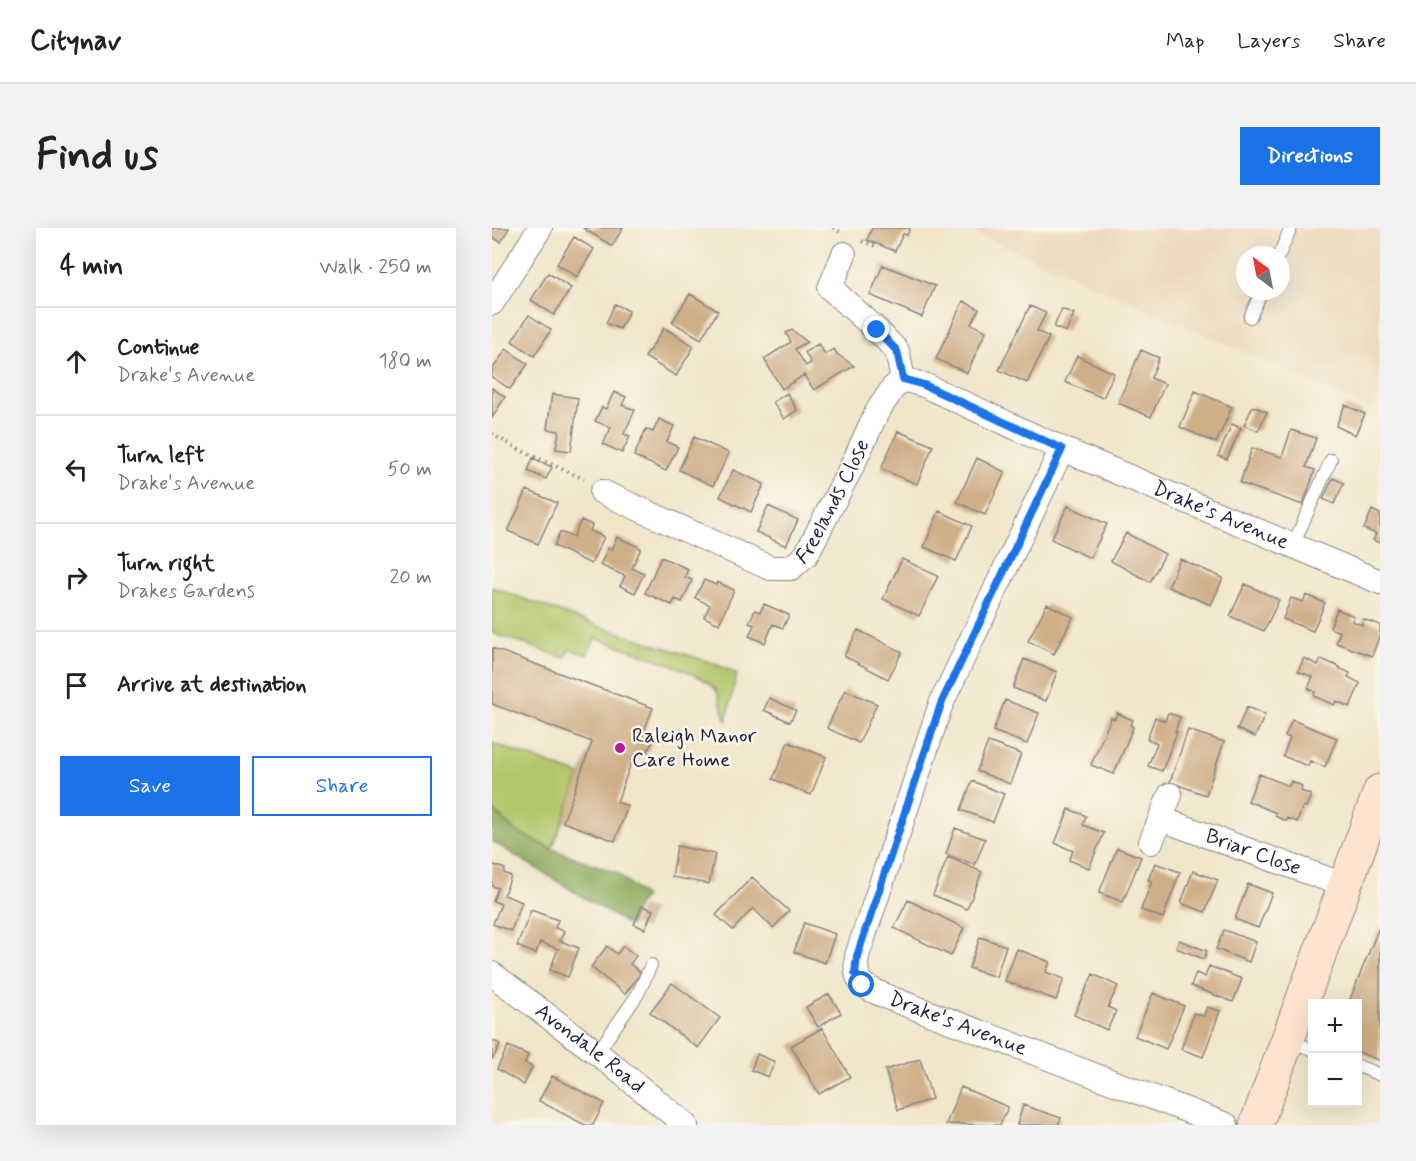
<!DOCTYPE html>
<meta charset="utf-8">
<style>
:root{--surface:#fff;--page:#f2f2f2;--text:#222;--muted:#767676;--line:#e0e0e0;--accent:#1a73e8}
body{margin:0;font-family:Mynerve,sans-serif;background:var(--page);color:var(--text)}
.controls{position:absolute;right:18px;bottom:18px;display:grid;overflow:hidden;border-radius:0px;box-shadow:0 6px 24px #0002}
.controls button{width:54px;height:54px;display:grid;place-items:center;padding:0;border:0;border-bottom:2px solid var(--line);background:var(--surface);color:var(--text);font:30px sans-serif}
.compass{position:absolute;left:744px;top:18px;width:54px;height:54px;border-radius:50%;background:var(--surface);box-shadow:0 6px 24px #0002;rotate:328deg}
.stop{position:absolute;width:18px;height:18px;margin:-14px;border:4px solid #1a73e8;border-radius:50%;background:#fff}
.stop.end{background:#1a73e8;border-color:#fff;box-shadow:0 2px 6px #0008}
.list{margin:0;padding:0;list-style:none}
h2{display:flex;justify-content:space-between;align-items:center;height:78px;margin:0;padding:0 24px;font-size:26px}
h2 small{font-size:20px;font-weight:400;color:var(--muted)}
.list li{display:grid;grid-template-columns:39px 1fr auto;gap:18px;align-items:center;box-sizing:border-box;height:108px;padding:0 24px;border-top:2px solid var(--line)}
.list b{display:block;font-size:22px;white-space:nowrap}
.list p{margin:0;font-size:20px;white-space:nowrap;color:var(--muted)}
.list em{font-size:20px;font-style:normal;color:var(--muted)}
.actions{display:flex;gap:12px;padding:18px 24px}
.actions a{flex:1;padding:14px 0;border:2px solid var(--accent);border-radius:0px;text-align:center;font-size:21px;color:var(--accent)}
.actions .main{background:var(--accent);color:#fff}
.icon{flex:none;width:33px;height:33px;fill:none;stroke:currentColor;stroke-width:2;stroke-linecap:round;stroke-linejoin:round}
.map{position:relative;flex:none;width:888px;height:897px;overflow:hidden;border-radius:0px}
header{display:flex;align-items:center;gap:36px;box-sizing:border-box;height:84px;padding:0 30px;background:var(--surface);border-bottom:2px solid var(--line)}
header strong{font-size:28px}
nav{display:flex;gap:33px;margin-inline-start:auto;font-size:21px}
.intro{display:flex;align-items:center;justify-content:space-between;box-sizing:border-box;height:144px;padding:0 36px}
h1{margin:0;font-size:42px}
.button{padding:15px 27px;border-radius:0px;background:var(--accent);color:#fff;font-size:21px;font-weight:700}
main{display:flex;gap:36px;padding:0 36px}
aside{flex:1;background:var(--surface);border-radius:0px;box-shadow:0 6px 24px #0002}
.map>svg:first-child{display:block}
.built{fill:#ecd8ba;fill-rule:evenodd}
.green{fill:#b2c66a;stroke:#6a7452;stroke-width:1.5}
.forest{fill:#8dab5e;stroke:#58664c;stroke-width:1.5}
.building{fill:#cfaf88}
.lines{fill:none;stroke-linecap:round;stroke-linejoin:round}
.lane-casing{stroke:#8a8482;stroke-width:14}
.street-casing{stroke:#8a8482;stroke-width:26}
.secondary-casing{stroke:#8a8482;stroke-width:35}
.path{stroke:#8a8482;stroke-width:4;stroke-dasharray:1.5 4.5;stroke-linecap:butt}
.lane{stroke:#fff;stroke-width:12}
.street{stroke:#fff;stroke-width:24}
.secondary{stroke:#fee3d1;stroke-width:33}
.route{stroke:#1a73e8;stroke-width:8}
.poi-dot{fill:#b5179e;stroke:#fbf7ec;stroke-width:2}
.labels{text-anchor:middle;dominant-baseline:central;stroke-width:5;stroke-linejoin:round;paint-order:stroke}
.street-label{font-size:21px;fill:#22223b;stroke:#fbf7ec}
.poi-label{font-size:21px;fill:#22223b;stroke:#fbf7ec;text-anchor:start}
</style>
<header>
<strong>Citynav</strong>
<nav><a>Map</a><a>Layers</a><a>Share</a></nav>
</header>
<div class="intro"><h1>Find us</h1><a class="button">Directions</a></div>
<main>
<aside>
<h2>4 min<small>Walk · 250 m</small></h2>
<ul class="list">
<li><svg class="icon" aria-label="ahead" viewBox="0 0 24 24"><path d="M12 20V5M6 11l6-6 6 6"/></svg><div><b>Continue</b><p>Drake's Avenue</p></div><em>180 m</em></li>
<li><svg class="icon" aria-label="left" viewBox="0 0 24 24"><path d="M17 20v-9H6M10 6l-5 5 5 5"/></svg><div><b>Turn left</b><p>Drake's Avenue</p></div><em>50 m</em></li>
<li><svg class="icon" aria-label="right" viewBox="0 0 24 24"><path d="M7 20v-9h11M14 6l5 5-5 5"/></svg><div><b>Turn right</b><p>Drakes Gardens</p></div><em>20 m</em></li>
<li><svg class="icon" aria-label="arrive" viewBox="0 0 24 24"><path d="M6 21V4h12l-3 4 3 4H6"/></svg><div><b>Arrive at destination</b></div></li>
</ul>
<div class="actions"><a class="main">Save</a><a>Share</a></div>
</aside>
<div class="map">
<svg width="888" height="897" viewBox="0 0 888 897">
<rect width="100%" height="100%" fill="#fbf7ec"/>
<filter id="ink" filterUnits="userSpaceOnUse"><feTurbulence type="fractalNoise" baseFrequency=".0167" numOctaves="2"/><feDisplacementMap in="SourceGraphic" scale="12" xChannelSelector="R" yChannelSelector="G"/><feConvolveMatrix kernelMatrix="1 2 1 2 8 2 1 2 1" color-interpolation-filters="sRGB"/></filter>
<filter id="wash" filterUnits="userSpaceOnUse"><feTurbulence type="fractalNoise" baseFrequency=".008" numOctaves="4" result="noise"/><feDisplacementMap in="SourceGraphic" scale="24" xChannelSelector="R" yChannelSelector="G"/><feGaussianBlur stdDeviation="1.35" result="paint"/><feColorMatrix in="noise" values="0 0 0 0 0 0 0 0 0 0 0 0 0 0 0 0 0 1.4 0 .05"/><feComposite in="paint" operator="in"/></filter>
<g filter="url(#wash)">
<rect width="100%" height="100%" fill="#f1e6ca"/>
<path class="built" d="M 488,0 L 888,0 L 888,165 L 881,181 L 485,6 ZM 753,27 L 789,27 L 789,63 L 753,63 Z"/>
<path class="green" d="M 0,359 L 103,397 L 221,435 L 245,446 L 234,493 C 230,484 229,471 224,462 C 213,444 125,418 103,410 L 95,427 L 77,421 L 73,430 L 0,405 Z
M 0,515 L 88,547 L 60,621 L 22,603 L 0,581 Z"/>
<path class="forest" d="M 0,581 L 23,603 L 60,621 L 125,645 L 153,669 L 146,676 L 138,698 L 0,613 Z"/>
<g id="blocks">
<path class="building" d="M 0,0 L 17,0 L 9,14 L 0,9 Z
M 91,0 L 131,0 L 120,18 Z
M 380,0 L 418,0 L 415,7 L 411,6 L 403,23 L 375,12 Z
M 82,9 L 102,21 L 85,49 L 65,36 Z
M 391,37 L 443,58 L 430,89 L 378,67 Z
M 56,45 L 79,60 L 62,87 L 39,72 Z
M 198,66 L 226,83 L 209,111 L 180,94 Z
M 471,73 L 487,81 L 479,96 L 494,103 L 475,145 L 444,131 Z
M 123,76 L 137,83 L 128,101 L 114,95 Z
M 538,78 L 554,85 L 545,103 L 557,109 L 535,155 L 507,142 Z
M 570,81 L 582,86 L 574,104 L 562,99 Z
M 37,87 L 59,102 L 42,128 L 20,113 Z
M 172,100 L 202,118 L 184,148 L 153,129 Z
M 300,102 L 315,114 L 303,121 L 314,138 L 319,135 L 313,124 L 326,116 L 333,126 L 342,121 L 345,126 L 362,138 L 322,162 L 312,147 L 290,161 L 272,131 L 299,114 L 294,105 Z
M 14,121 L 36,136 L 18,161 L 0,149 L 0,142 Z
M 649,122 L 667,130 L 659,150 L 673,156 L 659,189 L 626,175 Z
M 585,128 L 622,145 L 611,170 L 573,154 Z
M 0,160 L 13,169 L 0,190 Z
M 703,163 L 740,179 L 724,215 L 688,199 Z
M 122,164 L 134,169 L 130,177 L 143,182 L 132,206 L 138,208 L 130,225 L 111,216 L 119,200 L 103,193 L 110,179 L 114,181 Z
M 295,165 L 305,182 L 292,191 L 281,174 Z
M 60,166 L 86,170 L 79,223 L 64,221 L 67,203 L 55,201 Z
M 853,177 L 873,186 L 863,207 L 844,198 Z
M 761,178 L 775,184 L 766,203 L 752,197 Z
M 167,191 L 182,198 L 175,214 L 186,219 L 174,243 L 142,228 L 154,201 L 161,204 Z
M 740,196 L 749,200 L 735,231 L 726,228 Z
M 799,202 L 824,210 L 814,239 L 823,242 L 811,277 L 748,255 L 760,220 L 790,229 Z
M 406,203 L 441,218 L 425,256 L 389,241 Z
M 202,209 L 237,225 L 221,258 L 187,242 Z
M 41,230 L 60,239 L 54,251 L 36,243 Z
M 485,230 L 513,244 L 493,287 L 465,274 Z
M 241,242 L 272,256 L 259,284 L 228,269 Z
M 841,250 L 852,255 L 842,276 L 831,271 Z
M 35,262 L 65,275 L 46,316 L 16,303 Z
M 276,278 L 306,292 L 294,318 L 264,304 Z
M 576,278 L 615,296 L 598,330 L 559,311 Z
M 880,282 L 888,286 L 888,315 L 881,312 L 884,306 L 872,301 Z
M 447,283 L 480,298 L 464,333 L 432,319 Z
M 89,292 L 100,297 L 98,303 L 112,309 L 99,336 L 62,318 L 68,304 L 81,309 Z
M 634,305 L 673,326 L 658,354 L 619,333 Z
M 125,309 L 149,320 L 140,340 L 152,345 L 143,365 L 128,358 L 133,348 L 108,337 L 116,320 L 119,322 Z
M 169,329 L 196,341 L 193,349 L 200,352 L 190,374 L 183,371 L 180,377 L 153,365 Z
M 410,331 L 446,348 L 427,388 L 391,371 Z
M 688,331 L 731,350 L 719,377 L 676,359 Z
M 212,352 L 224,357 L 225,354 L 242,362 L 227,396 L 212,389 L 218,377 L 203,370 Z
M 753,356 L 787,372 L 772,403 L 738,388 Z
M 814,367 L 833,375 L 821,403 L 791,391 L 799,370 L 811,374 Z
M 272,376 L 297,387 L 291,400 L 281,396 L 273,415 L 257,408 L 262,397 L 257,395 L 263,382 L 268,384 Z
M 555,376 L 581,389 L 562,426 L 536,413 Z
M 845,381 L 862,388 L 860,393 L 870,397 L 871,391 L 888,397 L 888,406 L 880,428 L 844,415 L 848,404 L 838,400 Z
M 366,402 L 410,424 L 396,451 L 352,428 Z
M 0,420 L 161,480 L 153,501 L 161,513 L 155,525 L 142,527 L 125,574 L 136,578 L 123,613 L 71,594 L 100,514 L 0,476 Z
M 812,430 L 826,437 L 829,431 L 848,439 L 847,440 L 858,445 L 856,449 L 868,455 L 858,479 L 844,473 L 842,477 L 822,468 L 823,464 L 816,460 L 821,449 L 806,443 Z
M 532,431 L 565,444 L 554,473 L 521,460 Z
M 353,462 L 385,476 L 367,515 L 335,500 Z
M 277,470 L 304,482 L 298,494 L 272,482 Z
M 513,472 L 547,485 L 535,516 L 501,503 Z
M 755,479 L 773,487 L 763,509 L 745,501 Z
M 625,485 L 641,492 L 638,497 L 641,499 L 622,546 L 599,537 L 619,490 L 623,491 Z
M 676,485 L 688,489 L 683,503 L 685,504 L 670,543 L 656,538 L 665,515 L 655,511 L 663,489 L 673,493 Z
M 800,492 L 845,510 L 833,539 L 818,533 L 816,538 L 791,528 L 798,510 L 793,508 Z
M 696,502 L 732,514 L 714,567 L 678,554 Z
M 296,514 L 334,529 L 319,567 L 281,551 Z
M 496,514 L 529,526 L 518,556 L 485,543 Z
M 767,546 L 797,558 L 799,553 L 810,558 L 809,563 L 819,567 L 814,579 L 811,578 L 805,594 L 795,590 L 794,593 L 783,588 L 784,585 L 756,573 Z
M 480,553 L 512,566 L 501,594 L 469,582 Z
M 577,581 L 594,588 L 591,597 L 612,605 L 597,640 L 577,632 L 581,623 L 563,615 Z
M 463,600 L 493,611 L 483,637 L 454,626 Z
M 185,618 L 223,626 L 217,656 L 180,649 Z
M 625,620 L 649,629 L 631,674 L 607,665 Z
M 456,629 L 490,644 L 475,681 L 441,667 Z
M 663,635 L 688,644 L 671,690 L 649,682 L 660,653 L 656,652 Z
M 0,636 L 13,641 L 12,645 L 19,648 L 12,667 L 30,674 L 19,703 L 1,696 L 9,676 L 1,673 L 6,660 L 0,658 Z
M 701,643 L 726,652 L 713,684 L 689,675 Z
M 260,649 L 297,683 L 281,700 L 261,680 L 241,702 L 224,687 Z
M 756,656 L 780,665 L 766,700 L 743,691 Z
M 416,672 L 472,700 L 459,728 L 402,700 Z
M 150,678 L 161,682 L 153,701 L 142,696 Z
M 39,682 L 66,692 L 63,700 L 72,703 L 68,713 L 87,720 L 76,749 L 58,742 L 66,721 L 48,714 L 44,726 L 25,718 Z
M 312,695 L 343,706 L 333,735 L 302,724 Z
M 888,697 L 888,833 L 866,824 L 866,776 L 856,776 Z
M 732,702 L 764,714 L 757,734 L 724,721 Z
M 488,709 L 514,718 L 504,749 L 477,740 Z
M 687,712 L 715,723 L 712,731 L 684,720 Z
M 115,718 L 125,726 L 131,718 L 144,728 L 138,736 L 149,745 L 133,766 L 99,739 Z
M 525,721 L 558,734 L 554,744 L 572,751 L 564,772 L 513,753 Z
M 717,738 L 750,751 L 741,774 L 699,758 L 704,745 L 713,749 Z
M 601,746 L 626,758 L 616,779 L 624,783 L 615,802 L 582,787 Z
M 180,755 L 228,790 L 206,820 L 158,784 Z
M 661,765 L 692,778 L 674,821 L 643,808 Z
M 337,766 L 349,785 L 326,799 L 314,779 Z
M 715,779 L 728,783 L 711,829 L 689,821 L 702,785 L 712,788 Z
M 330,800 L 358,849 L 327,866 L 299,818 Z
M 0,812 L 8,816 L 0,832 Z
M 16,818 L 36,827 L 33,835 L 40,839 L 32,857 L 5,841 Z
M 265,826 L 283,834 L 276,849 L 259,842 Z
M 428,831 L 440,871 L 406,882 L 393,842 Z
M 60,848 L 112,875 L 101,897 L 93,897 L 47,873 Z
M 469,859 L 516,879 L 508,897 L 454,896 Z
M 531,877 L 569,890 L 566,897 L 525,897 Z"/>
</g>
</g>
<g filter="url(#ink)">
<use href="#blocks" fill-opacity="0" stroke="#8a8482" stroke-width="1.5"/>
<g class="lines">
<g class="lane-casing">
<path id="lane" d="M 787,27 L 799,0
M 758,89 L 770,63
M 801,317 L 839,232
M 796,813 L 820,821
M 105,825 L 146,766 L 159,737
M 866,838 L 888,847"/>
</g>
<g class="street-casing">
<g id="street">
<path d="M 352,26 L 338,60 L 385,102 L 405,123 L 411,151"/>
<path d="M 0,75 L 48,0"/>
<path id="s1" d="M 411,151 L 432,157 L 570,221 L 888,354"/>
<path id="s2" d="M 570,221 L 449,476 L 365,728 C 361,760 375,759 400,771 L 734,897"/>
<path id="s3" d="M 110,264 L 278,340 L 299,340 L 314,327 L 360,238 L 385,184 L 401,160 L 411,151"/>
<path id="s4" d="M 669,591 L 852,657"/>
<path d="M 659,614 L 678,567"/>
<path id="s5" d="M 0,746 L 105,825 L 194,897"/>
</g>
</g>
<g class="secondary-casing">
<path id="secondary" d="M 764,897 L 888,563"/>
</g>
<path class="path" d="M 341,0 L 349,4
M 370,13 L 386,19
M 0,206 L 28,222 L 92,251"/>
<use href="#lane" class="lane"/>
<use href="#street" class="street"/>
<use href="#secondary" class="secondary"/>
</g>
</g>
<g class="lines" filter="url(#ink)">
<path class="route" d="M 370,757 L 363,745 L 365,728 L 449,476 L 570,221 L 432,157 L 411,151 L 405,123 L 385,102"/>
</g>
<circle class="poi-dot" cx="128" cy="520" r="6"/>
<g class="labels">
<g class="street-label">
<text stroke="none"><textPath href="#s3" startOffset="285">Freelands Close</textPath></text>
<text stroke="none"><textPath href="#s1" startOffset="346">Drake's Avenue</textPath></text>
<text stroke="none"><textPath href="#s4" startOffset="98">Briar Close</textPath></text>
<text stroke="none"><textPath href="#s2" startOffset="681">Drake's Avenue</textPath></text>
<text stroke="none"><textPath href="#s5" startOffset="123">Avondale Road</textPath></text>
</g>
<g class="poi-label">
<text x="140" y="508">Raleigh Manor<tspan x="140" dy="24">Care Home</tspan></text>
</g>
</g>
</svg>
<div class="controls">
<button>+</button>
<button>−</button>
</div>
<svg class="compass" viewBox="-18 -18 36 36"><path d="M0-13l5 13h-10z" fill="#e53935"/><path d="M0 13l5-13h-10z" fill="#767676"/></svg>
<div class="stop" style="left:370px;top:757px"></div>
<div class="stop end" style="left:385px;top:102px"></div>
</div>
</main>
